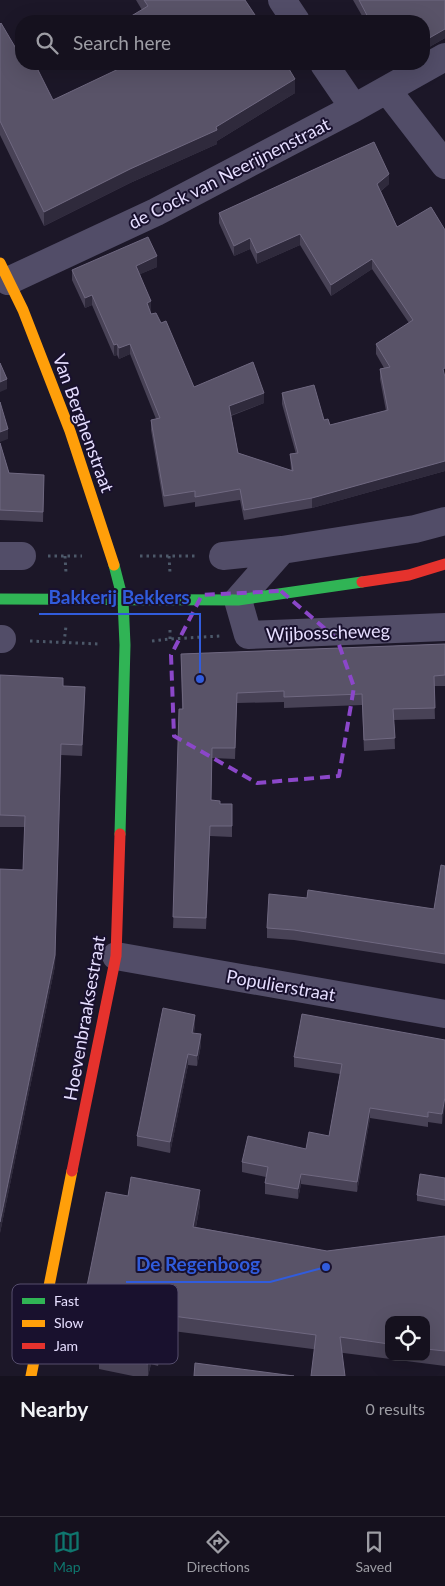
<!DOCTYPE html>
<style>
:root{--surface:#15111e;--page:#221f2b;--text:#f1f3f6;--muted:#9d9da4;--line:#34313c;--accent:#0f766e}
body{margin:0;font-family:Lato,sans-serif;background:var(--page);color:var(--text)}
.controls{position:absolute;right:15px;bottom:15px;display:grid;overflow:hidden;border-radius:10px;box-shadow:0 5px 20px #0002}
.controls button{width:45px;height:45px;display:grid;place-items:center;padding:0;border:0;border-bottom:1px solid var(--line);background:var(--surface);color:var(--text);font:25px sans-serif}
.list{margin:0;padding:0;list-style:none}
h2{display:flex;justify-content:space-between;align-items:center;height:65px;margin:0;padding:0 20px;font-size:21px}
h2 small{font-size:16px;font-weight:400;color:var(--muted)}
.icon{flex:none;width:28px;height:28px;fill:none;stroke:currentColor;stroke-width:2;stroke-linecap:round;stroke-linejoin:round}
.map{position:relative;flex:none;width:445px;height:1376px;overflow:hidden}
.search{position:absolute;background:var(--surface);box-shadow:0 5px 20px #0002;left:15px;right:15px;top:15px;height:55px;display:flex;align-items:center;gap:12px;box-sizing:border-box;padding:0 18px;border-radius:20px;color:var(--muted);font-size:19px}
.sheet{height:140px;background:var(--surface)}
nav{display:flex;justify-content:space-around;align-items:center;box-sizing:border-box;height:70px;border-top:1px solid var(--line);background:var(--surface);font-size:14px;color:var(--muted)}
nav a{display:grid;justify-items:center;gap:2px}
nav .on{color:var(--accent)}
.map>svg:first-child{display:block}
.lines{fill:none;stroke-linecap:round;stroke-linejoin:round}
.path{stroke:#4c5869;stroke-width:3;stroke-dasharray:2.5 4;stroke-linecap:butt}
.street{stroke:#524d68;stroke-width:28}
.fast{stroke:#30b455;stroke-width:11}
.slow{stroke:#ff9f0a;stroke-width:11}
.jam{stroke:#e5322d;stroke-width:11}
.wall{fill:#484256;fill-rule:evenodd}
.shaded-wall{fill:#2f2a3c}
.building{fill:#595368;stroke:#6f6880}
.marked{fill:none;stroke:#8b47c9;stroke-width:4;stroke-dasharray:10 6;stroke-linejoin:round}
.labels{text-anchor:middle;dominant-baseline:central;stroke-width:4;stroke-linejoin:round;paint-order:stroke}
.street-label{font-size:18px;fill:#e6deff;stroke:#19112e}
.key{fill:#19112e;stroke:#564e6d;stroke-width:1}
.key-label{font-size:14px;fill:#e6deff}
.leader{fill:none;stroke:#315cdc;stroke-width:2}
.callout-dot{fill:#315cdc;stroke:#19112e;stroke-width:2}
.callout-label{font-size:19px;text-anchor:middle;font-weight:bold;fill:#315cdc;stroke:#19112e;stroke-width:4;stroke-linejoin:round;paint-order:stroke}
</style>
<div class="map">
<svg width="445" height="1376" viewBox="0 0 445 1376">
<rect width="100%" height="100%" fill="#1c1728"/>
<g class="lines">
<path class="path" d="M 48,556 L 82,556
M 65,556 L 66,573
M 140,556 L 197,556
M 169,556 L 170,573
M 170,639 L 170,627
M 30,641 L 99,644
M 152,641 L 170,639 L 220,636
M 64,643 L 66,626"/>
<path class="street" d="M 282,0 L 296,21
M 324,64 L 354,108
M 387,90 L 445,165
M 8,281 L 156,212 L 354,108 L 445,57
M 282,550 L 238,600 L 248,635 L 445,627
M 0,556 L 22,556
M 223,556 L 282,550 L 415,529 L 445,521
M 0,639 L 2,639
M 116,956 L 445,1014"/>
<path class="fast" d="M 114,565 L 123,600 L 125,645 L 120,834
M 0,599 L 238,600 L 362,582"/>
<path class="slow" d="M 0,263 L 23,310 L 70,431 L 114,565
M 31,1376 L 72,1171"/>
<path class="jam" d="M 362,582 L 409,575 L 445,564
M 72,1171 L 116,956 L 120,834"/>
</g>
<path class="wall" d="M 136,0 L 245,0 L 142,10 Z
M 353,0 L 445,0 L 445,38 L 424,50 L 424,21 L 365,21 Z
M 0,24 L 21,64 L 53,100 L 295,93 L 217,141 L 217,144 L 130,183 L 44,226 L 0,135 Z
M 389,184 L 381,191 L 397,227 L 445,471 L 312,508 L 244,520 L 240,500 L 195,507 L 195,502 L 164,507 L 151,430 L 151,420 L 156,419 L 130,354 L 119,359 L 117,355 L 114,356 L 92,305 L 85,308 L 72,280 L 72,270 L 157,267 L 140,274 L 151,311 L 150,312 L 151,314 L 161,323 L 194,387 L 264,403 L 231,416 L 238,453 L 291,470 L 290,454 L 296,454 L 282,404 L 282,393 L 324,420 L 330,425 L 386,411 L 380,379 L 380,369 L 384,368 L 376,354 L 376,344 L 409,323 L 372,269 L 331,296 L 300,245 L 257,264 L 250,249 L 234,256 L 219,223 L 219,213 Z
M 0,443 L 9,473 L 44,475 L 43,522 L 0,520 Z
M 445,644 L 445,686 L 434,686 L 435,719 L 394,720 L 395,749 L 364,751 L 362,705 L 284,708 L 284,702 L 237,703 L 235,759 L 212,758 L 211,800 L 220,804 L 232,804 L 232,837 L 210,836 L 206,929 L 173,928 L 182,709 L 181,654 Z
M 0,675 L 63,686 L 85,698 L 82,756 L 61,755 L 55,966 L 0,1233 L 0,869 L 23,870 L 25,827 L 0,827 Z
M 445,866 L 445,964 L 294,940 L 267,938 L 267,928 L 434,909 Z
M 195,1025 L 194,1033 L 201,1045 L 197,1066 L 188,1065 L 170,1153 L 137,1146 L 137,1136 Z
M 445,1040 L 442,1124 L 428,1122 L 428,1127 L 370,1118 L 357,1192 L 301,1184 L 298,1199 L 265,1194 L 265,1183 L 266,1177 L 242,1172 L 242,1162 L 306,1149 L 329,1136 L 340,1074 L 294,1067 L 294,1057 Z
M 445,1178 L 445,1206 L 417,1201 L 417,1195 Z
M 128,1196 L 200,1205 L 196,1227 L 327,1251 L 445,1236 L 445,1366 L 165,1330 L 158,1366 L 151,1364 L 148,1376 L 133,1376 L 99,1369 L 99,1354 L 95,1351 L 95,1336 L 97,1324 L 83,1321 L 83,1306 ZM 389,1320 L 426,1320 L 426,1357 L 389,1357 Z"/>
<path class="shaded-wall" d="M 445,29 L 445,38 L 424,50 L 424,41 Z
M 295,79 L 295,93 L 217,141 L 217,144 L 130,183 L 44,226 L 44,212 L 216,127 Z
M 389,174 L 389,184 L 377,194 L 377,184 Z
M 300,234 L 300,245 L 257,264 L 257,253 Z
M 250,238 L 250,249 L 234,256 L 234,246 Z
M 157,256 L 157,267 L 136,276 L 136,266 Z
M 372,259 L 372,269 L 331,296 L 331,285 Z
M 92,295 L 92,305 L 85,308 L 85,298 Z
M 151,301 L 151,311 L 147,313 L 147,303 Z
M 117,344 L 117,355 L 114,356 L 114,345 Z
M 130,344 L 130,354 L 119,359 L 119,348 Z
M 7,379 L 7,389 L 0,392 L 0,382 Z
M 264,393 L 264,403 L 229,416 L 229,406 Z
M 8,429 L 8,439 L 0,442 L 0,432 Z
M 445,461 L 445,471 L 312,508 L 312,498 Z
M 85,687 L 85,698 L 82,756 L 82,745 Z
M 61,755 L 55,966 L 0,1233 L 0,1222 Z
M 195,1015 L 195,1025 L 192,1043 L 192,1033 Z
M 201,1034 L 201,1045 L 197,1066 L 197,1056 Z
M 188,1054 L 188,1065 L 170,1153 L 170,1142 Z
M 445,1097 L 445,1107 L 442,1124 L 442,1114 Z
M 370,1108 L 370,1118 L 357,1192 L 357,1182 Z
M 301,1174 L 301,1184 L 298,1199 L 298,1189 Z
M 200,1190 L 200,1205 L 193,1242 L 193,1227 Z
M 165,1315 L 165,1330 L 158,1366 L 158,1351 Z
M 151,1349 L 151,1364 L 148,1376 L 148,1364 Z"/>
<path class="building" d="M 144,0 L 245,0 L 259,21 L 123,21 L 148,6 Z
M 359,0 L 445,0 L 445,29 L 424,41 L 424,21 L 370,21 Z
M 1,23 L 21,57 L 21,64 L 25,64 L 27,67 L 35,64 L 53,100 L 129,64 L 286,64 L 295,79 L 216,127 L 217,130 L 130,169 L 44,212 L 0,121 L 0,24 Z
M 374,142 L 389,174 L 377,184 L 397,227 L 431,207 L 445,230 L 445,368 L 443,369 L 445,377 L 445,461 L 312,498 L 244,510 L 240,489 L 195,497 L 195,491 L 164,496 L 151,420 L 160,418 L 130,344 L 119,348 L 117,344 L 114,345 L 92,295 L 85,298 L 72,270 L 148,237 L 157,256 L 136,266 L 151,301 L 147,303 L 151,314 L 156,313 L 161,323 L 166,321 L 194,387 L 253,362 L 264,393 L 229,406 L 238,453 L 293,471 L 290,454 L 298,453 L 282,393 L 314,385 L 324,420 L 328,419 L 330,425 L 388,410 L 380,369 L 390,367 L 376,344 L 413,320 L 372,259 L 331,285 L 300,234 L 257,253 L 250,238 L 234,246 L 219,213 Z
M 0,363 L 7,379 L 0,382 Z
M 0,402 L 8,429 L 0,432 Z
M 0,443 L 9,473 L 44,475 L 43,512 L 0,510 Z
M 445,644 L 445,675 L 434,676 L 435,708 L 393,709 L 395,738 L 364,740 L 362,694 L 284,697 L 284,691 L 237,693 L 235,748 L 212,748 L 211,800 L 220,801 L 220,804 L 232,804 L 232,826 L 210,826 L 206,918 L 173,917 L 179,709 L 183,709 L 181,654 Z
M 0,675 L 63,678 L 63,686 L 85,687 L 82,745 L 61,744 L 55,955 L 0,1222 L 0,869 L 23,870 L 25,816 L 0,815 Z
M 441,865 L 445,866 L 445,954 L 294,930 L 267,928 L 269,894 L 307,898 L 308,890 L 434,909 Z
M 163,1008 L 195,1015 L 192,1033 L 201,1034 L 197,1056 L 188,1054 L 170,1142 L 137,1136 Z
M 302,1014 L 445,1040 L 445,1097 L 442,1114 L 428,1112 L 428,1117 L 370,1108 L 357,1182 L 301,1174 L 298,1189 L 265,1183 L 268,1167 L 242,1162 L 248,1136 L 306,1149 L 309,1132 L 329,1136 L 342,1064 L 294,1057 Z
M 420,1174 L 445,1178 L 445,1200 L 417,1195 Z
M 131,1177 L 200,1190 L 193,1227 L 327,1251 L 445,1236 L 445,1351 L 426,1349 L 426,1320 L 389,1320 L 389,1344 L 340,1337 L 345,1376 L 311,1376 L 316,1335 L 165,1315 L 158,1351 L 151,1349 L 148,1364 L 99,1355 L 102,1340 L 95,1336 L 100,1310 L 83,1306 L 106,1192 L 128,1196 Z
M 195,1363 L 294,1376 L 194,1376 Z"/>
<path class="marked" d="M 281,591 L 337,639 L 354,687 L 339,776 L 257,783 L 174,736 L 171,655 L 202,595 Z"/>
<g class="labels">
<g class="street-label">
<text transform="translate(229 173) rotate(-27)">de Cock van Neerijnenstraat</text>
<text transform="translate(84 423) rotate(70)">Van Berghenstraat</text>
<text transform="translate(328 632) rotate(-2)">Wijbosscheweg</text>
<text transform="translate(281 985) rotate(10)">Populierstraat</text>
<text transform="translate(84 1018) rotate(-80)">Hoevenbraaksestraat</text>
</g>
</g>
<rect x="12" y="1284" width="166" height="80" rx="8" class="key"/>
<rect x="22" y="1298" width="23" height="6" fill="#30b455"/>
<rect x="22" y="1320" width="23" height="7" fill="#ff9f0a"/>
<rect x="22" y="1343" width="23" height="6" fill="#e5322d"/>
<g class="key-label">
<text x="54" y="1306">Fast</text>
<text x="54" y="1328">Slow</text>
<text x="54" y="1351">Jam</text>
</g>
<path class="leader" d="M200 679L200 614H39M326 1267L270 1282H126"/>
<g class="callout-dot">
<circle cx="200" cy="679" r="5"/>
<circle cx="326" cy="1267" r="5"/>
</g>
<g class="callout-label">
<text x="119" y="604">Bakkerij Bekkers</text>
<text x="198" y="1271">De Regenboog</text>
</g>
</svg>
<div class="controls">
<button><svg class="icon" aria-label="locate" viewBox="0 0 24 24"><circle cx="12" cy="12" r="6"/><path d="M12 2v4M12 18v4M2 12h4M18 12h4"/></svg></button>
</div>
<div class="search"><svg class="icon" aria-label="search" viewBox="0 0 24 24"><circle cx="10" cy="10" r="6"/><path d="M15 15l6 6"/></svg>Search here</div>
</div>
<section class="sheet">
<h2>Nearby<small>0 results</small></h2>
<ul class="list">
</ul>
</section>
<nav>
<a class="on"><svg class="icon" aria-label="map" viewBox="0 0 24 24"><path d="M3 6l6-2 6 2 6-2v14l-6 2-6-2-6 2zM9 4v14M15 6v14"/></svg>Map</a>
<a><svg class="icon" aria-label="directions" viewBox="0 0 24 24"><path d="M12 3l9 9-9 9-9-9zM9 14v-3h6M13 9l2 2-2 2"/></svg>Directions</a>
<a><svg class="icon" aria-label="saved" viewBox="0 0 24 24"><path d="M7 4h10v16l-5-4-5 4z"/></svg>Saved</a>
</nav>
